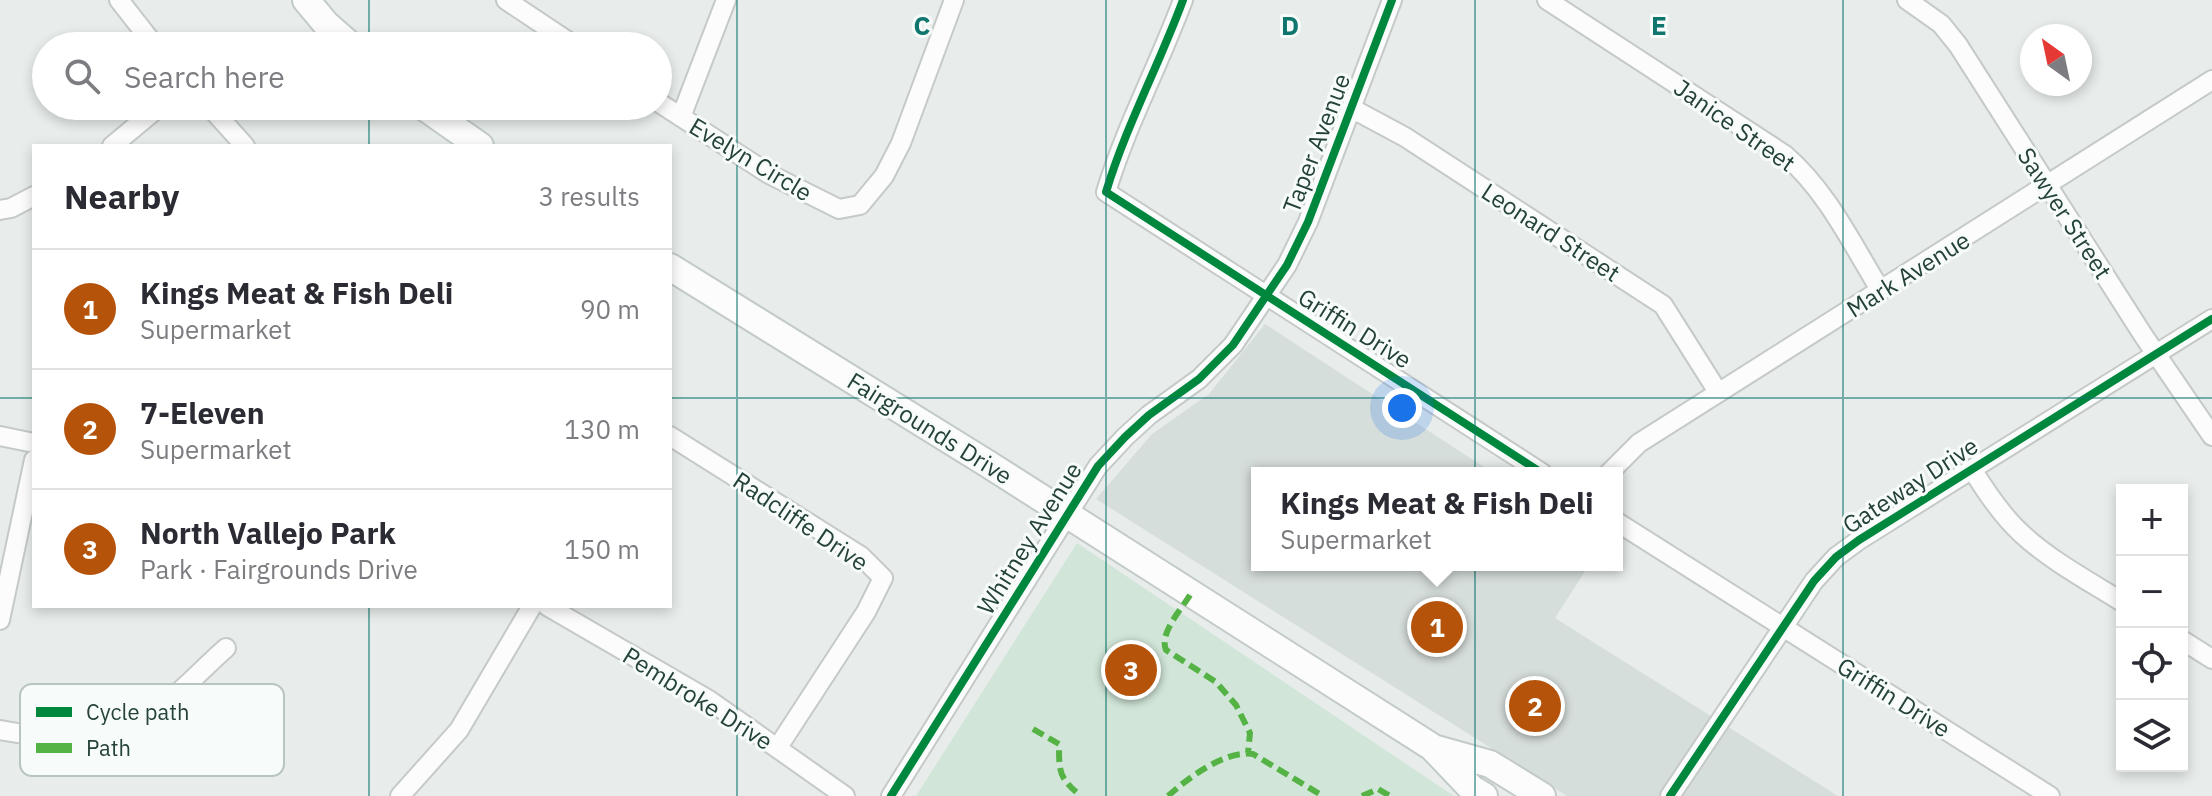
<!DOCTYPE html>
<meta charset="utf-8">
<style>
:root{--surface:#fff;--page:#f7f7f7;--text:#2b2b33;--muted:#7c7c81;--line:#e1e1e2;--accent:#b45309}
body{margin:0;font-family:"IBM Plex Sans",sans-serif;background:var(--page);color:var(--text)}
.controls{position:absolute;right:24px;bottom:24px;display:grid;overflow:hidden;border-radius:0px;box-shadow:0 4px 12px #0003}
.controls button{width:72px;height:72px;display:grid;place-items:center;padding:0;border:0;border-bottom:2px solid var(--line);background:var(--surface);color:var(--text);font:40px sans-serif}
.compass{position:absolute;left:2020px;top:24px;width:72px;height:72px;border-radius:50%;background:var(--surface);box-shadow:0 4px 12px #0003;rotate:327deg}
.you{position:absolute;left:1402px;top:408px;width:28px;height:28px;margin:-20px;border:6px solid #fff;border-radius:50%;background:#1a73e8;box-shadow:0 0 0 12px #1a73e833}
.badge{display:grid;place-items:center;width:52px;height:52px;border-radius:50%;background:var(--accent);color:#fff;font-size:26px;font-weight:700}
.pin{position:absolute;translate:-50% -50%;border:4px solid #fff;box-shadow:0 2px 8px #0006}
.popup{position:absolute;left:1251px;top:467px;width:372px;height:104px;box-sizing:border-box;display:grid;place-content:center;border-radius:0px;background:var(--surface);filter:drop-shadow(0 2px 6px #0005);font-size:26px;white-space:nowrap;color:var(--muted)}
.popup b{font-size:30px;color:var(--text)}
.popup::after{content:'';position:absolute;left:50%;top:100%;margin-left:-16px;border:16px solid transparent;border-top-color:var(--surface)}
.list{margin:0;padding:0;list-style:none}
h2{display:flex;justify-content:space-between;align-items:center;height:104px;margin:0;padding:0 32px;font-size:34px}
h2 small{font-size:26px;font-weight:400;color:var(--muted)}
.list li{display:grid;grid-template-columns:52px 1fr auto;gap:24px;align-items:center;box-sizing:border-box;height:120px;padding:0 32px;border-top:2px solid var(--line)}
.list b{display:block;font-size:30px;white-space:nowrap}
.list p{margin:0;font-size:26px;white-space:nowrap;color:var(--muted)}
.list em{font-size:26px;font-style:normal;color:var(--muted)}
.icon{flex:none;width:44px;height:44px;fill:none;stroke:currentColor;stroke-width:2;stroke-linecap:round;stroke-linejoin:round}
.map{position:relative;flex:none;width:2212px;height:796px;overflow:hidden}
.search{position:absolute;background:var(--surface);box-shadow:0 4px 12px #0003;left:32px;top:32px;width:640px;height:88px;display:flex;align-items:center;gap:20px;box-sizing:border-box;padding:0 28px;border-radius:44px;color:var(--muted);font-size:30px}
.panel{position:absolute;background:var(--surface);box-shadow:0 4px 12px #0003;left:32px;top:144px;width:640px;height:464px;border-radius:0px}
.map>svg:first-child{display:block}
.built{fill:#d6dedb}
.green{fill:#d1e6d8}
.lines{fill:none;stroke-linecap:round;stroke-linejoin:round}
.street-casing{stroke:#c5cac8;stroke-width:22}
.secondary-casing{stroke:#c3cbc8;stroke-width:30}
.street{stroke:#fcfcfc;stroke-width:18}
.secondary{stroke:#fcfcfc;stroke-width:26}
.quiet{stroke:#55b346;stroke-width:6;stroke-dasharray:12 6;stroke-linecap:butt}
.cycleway-casing{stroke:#f7fbf9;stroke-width:13}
.cycleway{stroke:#00873e;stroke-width:8}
.grid{fill:none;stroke:#0f766e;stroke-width:2;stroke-opacity:0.55}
.labels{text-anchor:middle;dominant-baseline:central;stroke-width:6;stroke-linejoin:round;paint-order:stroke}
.street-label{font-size:24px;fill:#24423a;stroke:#f7fbf9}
.key{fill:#f7fbf9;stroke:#b8c4c0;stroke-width:2}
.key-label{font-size:22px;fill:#24423a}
.grid-label{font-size:26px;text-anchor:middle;font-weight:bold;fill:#0f766e;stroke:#f7fbf9;stroke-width:6;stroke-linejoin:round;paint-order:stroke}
</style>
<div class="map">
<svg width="2212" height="796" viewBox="0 0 2212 796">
<rect width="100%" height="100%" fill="#e8edeb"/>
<path class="built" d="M 1265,324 L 1493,473 L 1257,473 L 1257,565 L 1589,565 L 1555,618 L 1838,796 L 1567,796 L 1096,499 L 1152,434 L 1209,394 Z"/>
<path class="green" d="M 1077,543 L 1454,796 L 916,796 Z"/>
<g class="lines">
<g class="street-casing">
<path id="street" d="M 119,0 L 155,46
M 506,0 L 575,46
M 1183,0 C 1159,65 1126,126 1106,192 L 1542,473
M 1547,0 L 1785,155 C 1827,191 1852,244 1881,291
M 1907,0 L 1941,24 L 1958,45 L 2143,335 L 2212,436
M 658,102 L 769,174 L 839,209 L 860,205 L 884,176 L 901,143 L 954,0
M 209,106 L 245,146
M 1351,108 L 1405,137 L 1663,305 L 1718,392
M 681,117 L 726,0
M 112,146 L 160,106
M 0,210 L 11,208 L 34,196
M 0,436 L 34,443
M 670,436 L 861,556 L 883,578 L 866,612 L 778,747
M 1972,469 C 1986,492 2002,516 2022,534 C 2051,561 2089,581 2122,602
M 1609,473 L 1639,443 L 2212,80
M 1617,522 L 2050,796
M 547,606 L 709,700 L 845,796
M 0,620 L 34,460
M 2182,640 L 2212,659
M 0,730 C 48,739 109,744 151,715 C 178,696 201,670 226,648
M 400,796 L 459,730 L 532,606
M 891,796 L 1098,466 L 1125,437 L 1149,415 L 1199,379 L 1233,345 L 1287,265 L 1308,222 L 1392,0
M 1670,796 L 1814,581 L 1836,557 L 1859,540 L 2212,319"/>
</g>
<g class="secondary-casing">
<path id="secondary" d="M 306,0 L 326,24 L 351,46
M 423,106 L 480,146
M 670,267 L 988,464 L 1432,747 L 1471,788 L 1484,796
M 1433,748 L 1490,764 L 1542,796"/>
</g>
<use href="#street" class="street"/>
<use href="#secondary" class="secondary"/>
<path class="quiet" d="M 1190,595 C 1181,610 1159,633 1166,650 L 1216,682 L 1236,705 L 1250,733 L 1248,753
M 1033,729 L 1059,744 C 1059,773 1059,778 1081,796
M 1168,796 C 1188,778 1225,750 1253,754 L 1323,796
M 1362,796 L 1378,789 L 1390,796"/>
<g class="cycleway-casing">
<path id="cycleway" d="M 1183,0 C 1159,65 1126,126 1106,192 L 1542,473
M 891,796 L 1098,466 L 1125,437 L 1149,415 L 1199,379 L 1233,345 L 1287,265 L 1308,222 L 1392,0
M 1670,796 L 1814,581 L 1836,557 L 1859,540 L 2212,319"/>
</g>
<use href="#cycleway" class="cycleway"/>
</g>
<path class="grid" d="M 369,0 L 369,46M 737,0 L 737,796M 1106,0 L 1106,796M 1475,0 L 1475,796M 1843,0 L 1843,796M 369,106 L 369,146M 0,398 L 34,398M 670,398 L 2212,398M 369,606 L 369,796"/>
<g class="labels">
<g class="street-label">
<text transform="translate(1735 125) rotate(35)">Janice Street</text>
<text transform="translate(1316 143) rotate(-69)">Taper Avenue</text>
<text transform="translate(751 159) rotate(31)">Evelyn Circle</text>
<text transform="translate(2065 213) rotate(57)">Sawyer Street</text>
<text transform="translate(1551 232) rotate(33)">Leonard Street</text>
<text transform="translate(1908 274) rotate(-32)">Mark Avenue</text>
<text transform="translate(1355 328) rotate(32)">Griffin Drive</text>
<text transform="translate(930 428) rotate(32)">Fairgrounds Drive</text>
<text transform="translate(1910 485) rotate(-33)">Gateway Drive</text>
<text transform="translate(801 521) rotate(34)">Radcliffe Drive</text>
<text transform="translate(1029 538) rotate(-58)">Whitney Avenue</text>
<text transform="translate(1894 697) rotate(32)">Griffin Drive</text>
<text transform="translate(698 698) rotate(32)">Pembroke Drive</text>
</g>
</g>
<rect x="20" y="684" width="264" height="92" rx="12" class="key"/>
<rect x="36" y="707" width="36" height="10" fill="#00873e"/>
<rect x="36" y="743" width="36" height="10" fill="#55b346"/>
<g class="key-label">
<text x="86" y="720">Cycle path</text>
<text x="86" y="756">Path</text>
</g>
<g class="grid-label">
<text x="922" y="35">C</text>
<text x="1290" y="35">D</text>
<text x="1659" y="35">E</text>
</g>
</svg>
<div class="controls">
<button>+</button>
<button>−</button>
<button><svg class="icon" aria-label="locate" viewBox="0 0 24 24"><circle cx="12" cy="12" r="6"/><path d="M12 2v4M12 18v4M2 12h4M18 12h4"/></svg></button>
<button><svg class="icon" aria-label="layers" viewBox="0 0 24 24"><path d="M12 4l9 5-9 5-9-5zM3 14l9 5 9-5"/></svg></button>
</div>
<svg class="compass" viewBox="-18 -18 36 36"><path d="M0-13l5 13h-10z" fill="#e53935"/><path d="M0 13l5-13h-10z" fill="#7c7c81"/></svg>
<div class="you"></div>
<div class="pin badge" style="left:1437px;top:627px">1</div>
<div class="popup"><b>Kings Meat &amp; Fish Deli</b>Supermarket</div>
<div class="pin badge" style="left:1535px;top:706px">2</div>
<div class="pin badge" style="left:1131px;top:670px">3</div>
<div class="search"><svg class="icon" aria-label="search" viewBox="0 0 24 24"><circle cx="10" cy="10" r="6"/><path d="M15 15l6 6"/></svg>Search here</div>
<section class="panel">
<h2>Nearby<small>3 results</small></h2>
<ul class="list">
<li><span class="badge">1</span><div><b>Kings Meat &amp; Fish Deli</b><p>Supermarket</p></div><em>90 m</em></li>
<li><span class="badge">2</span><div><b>7-Eleven</b><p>Supermarket</p></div><em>130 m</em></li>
<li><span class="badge">3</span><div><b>North Vallejo Park</b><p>Park · Fairgrounds Drive</p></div><em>150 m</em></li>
</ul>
</section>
</div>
